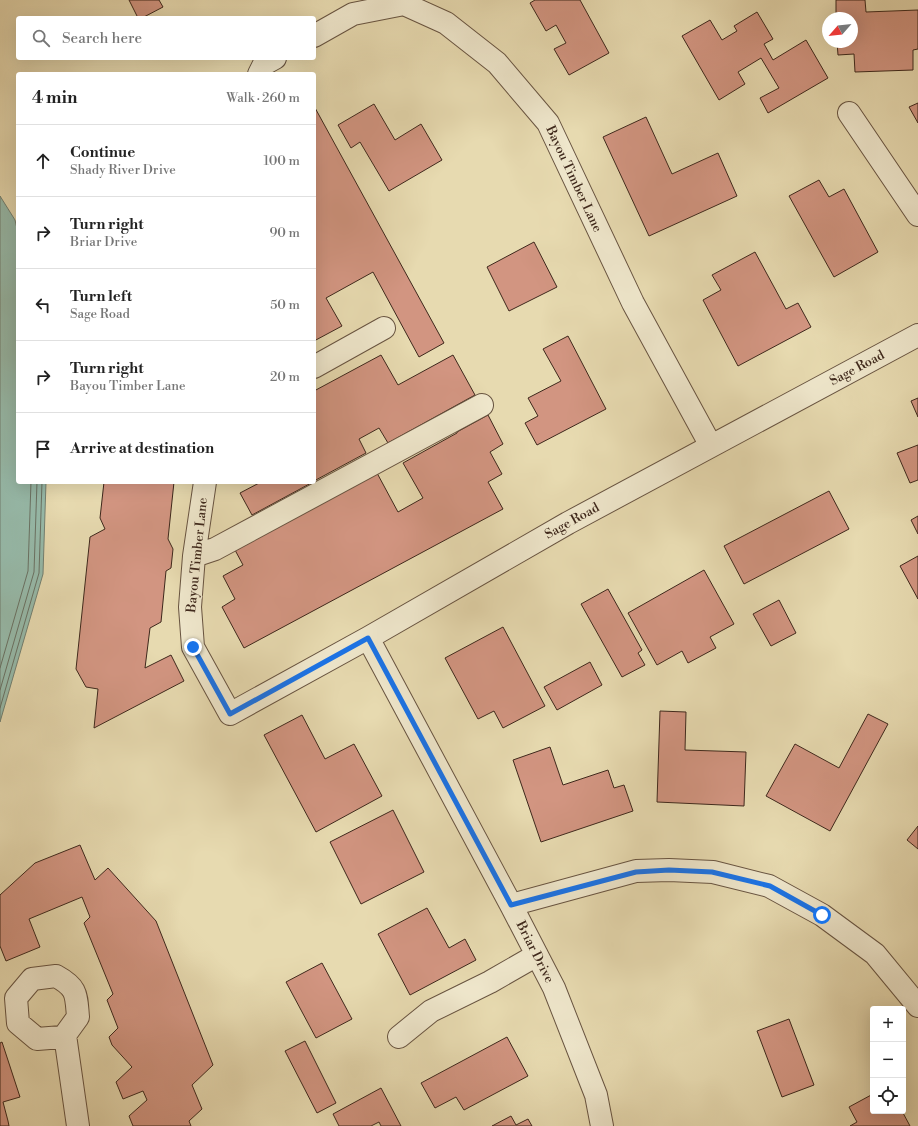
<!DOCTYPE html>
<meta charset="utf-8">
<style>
:root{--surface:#fff;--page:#f2f2f2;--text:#222;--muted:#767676;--line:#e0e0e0}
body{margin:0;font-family:"Libre Bodoni",serif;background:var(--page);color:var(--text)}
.controls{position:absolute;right:12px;bottom:12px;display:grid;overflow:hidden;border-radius:4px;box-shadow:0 4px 16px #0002}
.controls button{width:36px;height:36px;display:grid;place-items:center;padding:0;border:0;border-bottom:1px solid var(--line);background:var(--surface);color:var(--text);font:20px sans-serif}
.compass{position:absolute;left:822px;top:12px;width:36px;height:36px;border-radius:50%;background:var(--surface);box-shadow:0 4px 16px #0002;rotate:242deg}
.stop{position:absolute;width:12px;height:12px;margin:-9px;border:3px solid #1a73e8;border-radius:50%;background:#fff}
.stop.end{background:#1a73e8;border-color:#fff;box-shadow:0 1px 4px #0008}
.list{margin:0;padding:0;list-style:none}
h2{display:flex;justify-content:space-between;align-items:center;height:52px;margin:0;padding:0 16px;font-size:17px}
h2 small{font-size:13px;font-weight:400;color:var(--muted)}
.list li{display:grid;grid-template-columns:26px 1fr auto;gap:12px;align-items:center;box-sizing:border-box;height:72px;padding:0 16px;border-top:1px solid var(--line)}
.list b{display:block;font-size:15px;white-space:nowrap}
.list p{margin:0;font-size:13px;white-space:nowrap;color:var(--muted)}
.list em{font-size:13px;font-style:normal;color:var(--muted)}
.icon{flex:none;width:22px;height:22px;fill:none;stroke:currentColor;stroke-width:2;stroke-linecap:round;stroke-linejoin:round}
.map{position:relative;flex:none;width:918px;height:1126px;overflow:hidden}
.search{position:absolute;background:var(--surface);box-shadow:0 4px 16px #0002;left:16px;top:16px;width:300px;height:44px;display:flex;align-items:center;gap:10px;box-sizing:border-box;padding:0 14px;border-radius:4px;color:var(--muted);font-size:15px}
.panel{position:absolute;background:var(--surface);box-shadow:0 4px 16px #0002;left:16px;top:72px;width:300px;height:412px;border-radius:4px}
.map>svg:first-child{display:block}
.water{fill:#97bbab;stroke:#738072}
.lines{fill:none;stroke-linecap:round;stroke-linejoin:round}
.shore{stroke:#6a7264;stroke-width:1}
.building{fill:#d29581;stroke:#3e281c}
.minor-casing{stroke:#685441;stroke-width:24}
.minor{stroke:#efe7cc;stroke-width:22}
.route{stroke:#1a73e8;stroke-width:5}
.labels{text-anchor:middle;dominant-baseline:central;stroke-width:3;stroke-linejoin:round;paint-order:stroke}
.street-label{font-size:13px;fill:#3e281c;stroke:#efe7cc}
</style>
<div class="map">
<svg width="918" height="1126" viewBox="0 0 918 1126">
<rect width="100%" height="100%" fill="#e7dab0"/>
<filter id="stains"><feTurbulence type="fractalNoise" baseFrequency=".005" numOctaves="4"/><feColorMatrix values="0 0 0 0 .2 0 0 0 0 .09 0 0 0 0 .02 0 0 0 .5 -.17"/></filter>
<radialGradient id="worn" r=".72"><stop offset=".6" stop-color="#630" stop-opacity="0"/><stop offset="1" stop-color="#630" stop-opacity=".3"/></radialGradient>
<path class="water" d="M 0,196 L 15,220 L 18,233 L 18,482 L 46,482 L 43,574 L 0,722 Z"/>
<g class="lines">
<path class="shore" d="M 0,668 L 28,571 L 31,482
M 0,690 L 34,572 L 37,482
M 0,708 L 39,573 L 42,482"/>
</g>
<path class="building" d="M 129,0 L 159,0 L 163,7 L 142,18 L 138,18 Z
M 535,0 L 580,0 L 609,53 L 569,75 L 554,49 L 566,43 L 556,25 L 546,31 L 530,3 Z
M 836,0 L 865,0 L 866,12 L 918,10 L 918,49 L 913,50 L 913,70 L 855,72 L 854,54 L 838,55 L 837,42 L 852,42 L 852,18 L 836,18 Z
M 757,12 L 773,39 L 764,44 L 773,60 L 806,40 L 828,78 L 768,113 L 760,98 L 779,88 L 761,58 L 738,72 L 745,84 L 719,100 L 682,36 L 710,20 L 722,40 L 737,31 L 734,26 Z
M 918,103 L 918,123 L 909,107 Z
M 374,104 L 395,140 L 421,124 L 442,160 L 389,191 L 360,142 L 351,148 L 338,125 Z
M 314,106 L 444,343 L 419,357 L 373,272 L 326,298 L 342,326 L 314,341 Z
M 646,117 L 672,174 L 718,153 L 737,196 L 649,236 L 603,137 Z
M 819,180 L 829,197 L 844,189 L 878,252 L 834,277 L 789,196 Z
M 534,242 L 557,287 L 509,311 L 487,267 Z
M 755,252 L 786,309 L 798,303 L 811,327 L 738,366 L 703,300 L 721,290 L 712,275 Z
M 568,336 L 606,409 L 537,445 L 525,423 L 538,416 L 528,398 L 561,381 L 543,349 Z
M 381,355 L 398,385 L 453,355 L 475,395 L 388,443 L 379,428 L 359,439 L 366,453 L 314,481 L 314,391 Z
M 918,398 L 918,417 L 911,401 Z
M 488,415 L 503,444 L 490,452 L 502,474 L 488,482 L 503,509 L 244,648 L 222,607 L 235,599 L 223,576 L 243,565 L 235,550 L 377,473 L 398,512 L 423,498 L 403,463 L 457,433 L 457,432 Z
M 918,445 L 918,480 L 910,483 L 897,453 Z
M 104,482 L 174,482 L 168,539 L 173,549 L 171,568 L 166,571 L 161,622 L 150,628 L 145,668 L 171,655 L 184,681 L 94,728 L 98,689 L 86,687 L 76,669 L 90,537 L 105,529 L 100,518 Z
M 261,482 L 313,482 L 252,515 L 240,493 Z
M 829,491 L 849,529 L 744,584 L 724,546 Z
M 918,516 L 918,534 L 911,520 Z
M 918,556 L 918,599 L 900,566 Z
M 704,570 L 734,624 L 710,637 L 716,648 L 688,663 L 682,651 L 657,665 L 628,613 Z
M 608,589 L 642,650 L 638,653 L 645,665 L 622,677 L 581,604 Z
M 779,600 L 796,633 L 771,646 L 753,614 Z
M 503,627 L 545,706 L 503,728 L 494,711 L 478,719 L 445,658 Z
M 590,662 L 602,685 L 557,710 L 544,687 Z
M 660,711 L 686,712 L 685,750 L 746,752 L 744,806 L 657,802 Z
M 868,714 L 888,724 L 830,831 L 766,796 L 795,744 L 839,768 Z
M 302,715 L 325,759 L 354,744 L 382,796 L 316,832 L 264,735 Z
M 550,747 L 563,785 L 608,770 L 614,788 L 624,785 L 633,811 L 541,842 L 513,760 Z
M 393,810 L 424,872 L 361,904 L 330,842 Z
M 918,826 L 918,849 L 907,840 Z
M 80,845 L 95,880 L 108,868 L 156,921 L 213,1065 L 192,1085 L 202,1109 L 189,1121 L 191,1126 L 133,1126 L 129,1116 L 147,1100 L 143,1091 L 123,1099 L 116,1082 L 132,1067 L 112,1045 L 109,1037 L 118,1028 L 107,1000 L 113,994 L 84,923 L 90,917 L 82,897 L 29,919 L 40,947 L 6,961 L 0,946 L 0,895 L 35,863 Z
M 427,908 L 449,948 L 465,939 L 476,960 L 410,995 L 378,934 Z
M 322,963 L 352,1019 L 316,1038 L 286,982 Z
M 789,1019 L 814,1085 L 782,1097 L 757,1031 Z
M 507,1037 L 528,1076 L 464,1110 L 456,1097 L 435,1108 L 421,1083 Z
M 305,1041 L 336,1103 L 317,1113 L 285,1051 Z
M 2,1042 L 20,1097 L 3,1102 L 8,1121 L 9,1126 L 0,1126 L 0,1043 Z
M 381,1088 L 401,1126 L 381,1126 L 379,1122 L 371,1126 L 339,1126 L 333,1114 Z
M 873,1094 L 873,1111 L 902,1111 L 910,1126 L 850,1126 L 857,1122 L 849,1107 Z
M 511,1116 L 516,1125 L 528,1119 L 532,1126 L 492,1126 Z"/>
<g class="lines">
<g class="minor-casing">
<path id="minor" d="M 314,36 L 353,14 L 404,4 L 446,23 L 497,63 L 548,123 L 633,303 L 711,446
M 259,74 L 264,64 L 275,58
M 849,113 L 918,215
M 314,367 L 384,328
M 205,482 L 194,556 L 190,607 L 193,647 L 230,714 L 368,638 L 568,523 L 918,335
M 194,556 L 215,549 L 482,405
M 368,638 L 511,905 L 554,988 L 596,1095 L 602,1126
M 511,905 L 636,871 L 669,870 L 713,872 L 769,886 L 822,915 L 875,954 L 918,1006
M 56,976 C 78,988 76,995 78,1017 L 65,1035 L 62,1037 L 37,1039 L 18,1023 L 16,998 L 32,979 Z
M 65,1035 L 78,1126
M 399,1037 L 431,1011 L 490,982 L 537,955"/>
</g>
<use href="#minor" class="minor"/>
</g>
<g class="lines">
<path class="route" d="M 193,647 L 230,714 L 368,638 L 511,905 L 636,872 L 669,870 L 712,872 L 770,886 L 822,915"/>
</g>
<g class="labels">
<g class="street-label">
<text transform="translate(574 179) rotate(65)">Bayou Timber Lane</text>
<text transform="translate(857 368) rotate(-28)">Sage Road</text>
<text transform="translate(572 521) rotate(-29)">Sage Road</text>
<text transform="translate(197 555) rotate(-84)">Bayou Timber Lane</text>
<text transform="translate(535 952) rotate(63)">Briar Drive</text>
</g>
</g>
<rect width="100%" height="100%" filter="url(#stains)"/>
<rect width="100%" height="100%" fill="url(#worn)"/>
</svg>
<div class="controls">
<button>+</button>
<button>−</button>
<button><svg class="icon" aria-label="locate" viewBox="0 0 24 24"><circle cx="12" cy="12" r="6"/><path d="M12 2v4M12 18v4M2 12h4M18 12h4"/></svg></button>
</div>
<svg class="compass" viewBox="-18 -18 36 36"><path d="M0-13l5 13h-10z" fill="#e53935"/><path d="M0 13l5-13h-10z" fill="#767676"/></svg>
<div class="stop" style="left:822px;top:915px"></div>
<div class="stop end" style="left:193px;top:647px"></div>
<div class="search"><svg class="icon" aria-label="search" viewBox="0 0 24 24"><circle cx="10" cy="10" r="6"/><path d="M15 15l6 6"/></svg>Search here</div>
<section class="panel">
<h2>4 min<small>Walk · 260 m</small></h2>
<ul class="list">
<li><svg class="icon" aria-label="ahead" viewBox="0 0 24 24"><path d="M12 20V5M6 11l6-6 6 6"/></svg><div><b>Continue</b><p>Shady River Drive</p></div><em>100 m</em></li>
<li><svg class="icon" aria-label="right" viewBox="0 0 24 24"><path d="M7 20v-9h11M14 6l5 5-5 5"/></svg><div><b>Turn right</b><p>Briar Drive</p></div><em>90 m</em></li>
<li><svg class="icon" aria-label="left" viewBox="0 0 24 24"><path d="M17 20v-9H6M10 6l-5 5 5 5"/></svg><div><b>Turn left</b><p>Sage Road</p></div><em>50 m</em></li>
<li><svg class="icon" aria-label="right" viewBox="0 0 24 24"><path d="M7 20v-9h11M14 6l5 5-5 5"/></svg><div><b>Turn right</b><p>Bayou Timber Lane</p></div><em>20 m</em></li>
<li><svg class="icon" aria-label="arrive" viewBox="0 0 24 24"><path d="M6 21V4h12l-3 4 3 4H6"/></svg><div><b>Arrive at destination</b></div></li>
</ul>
</section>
</div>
